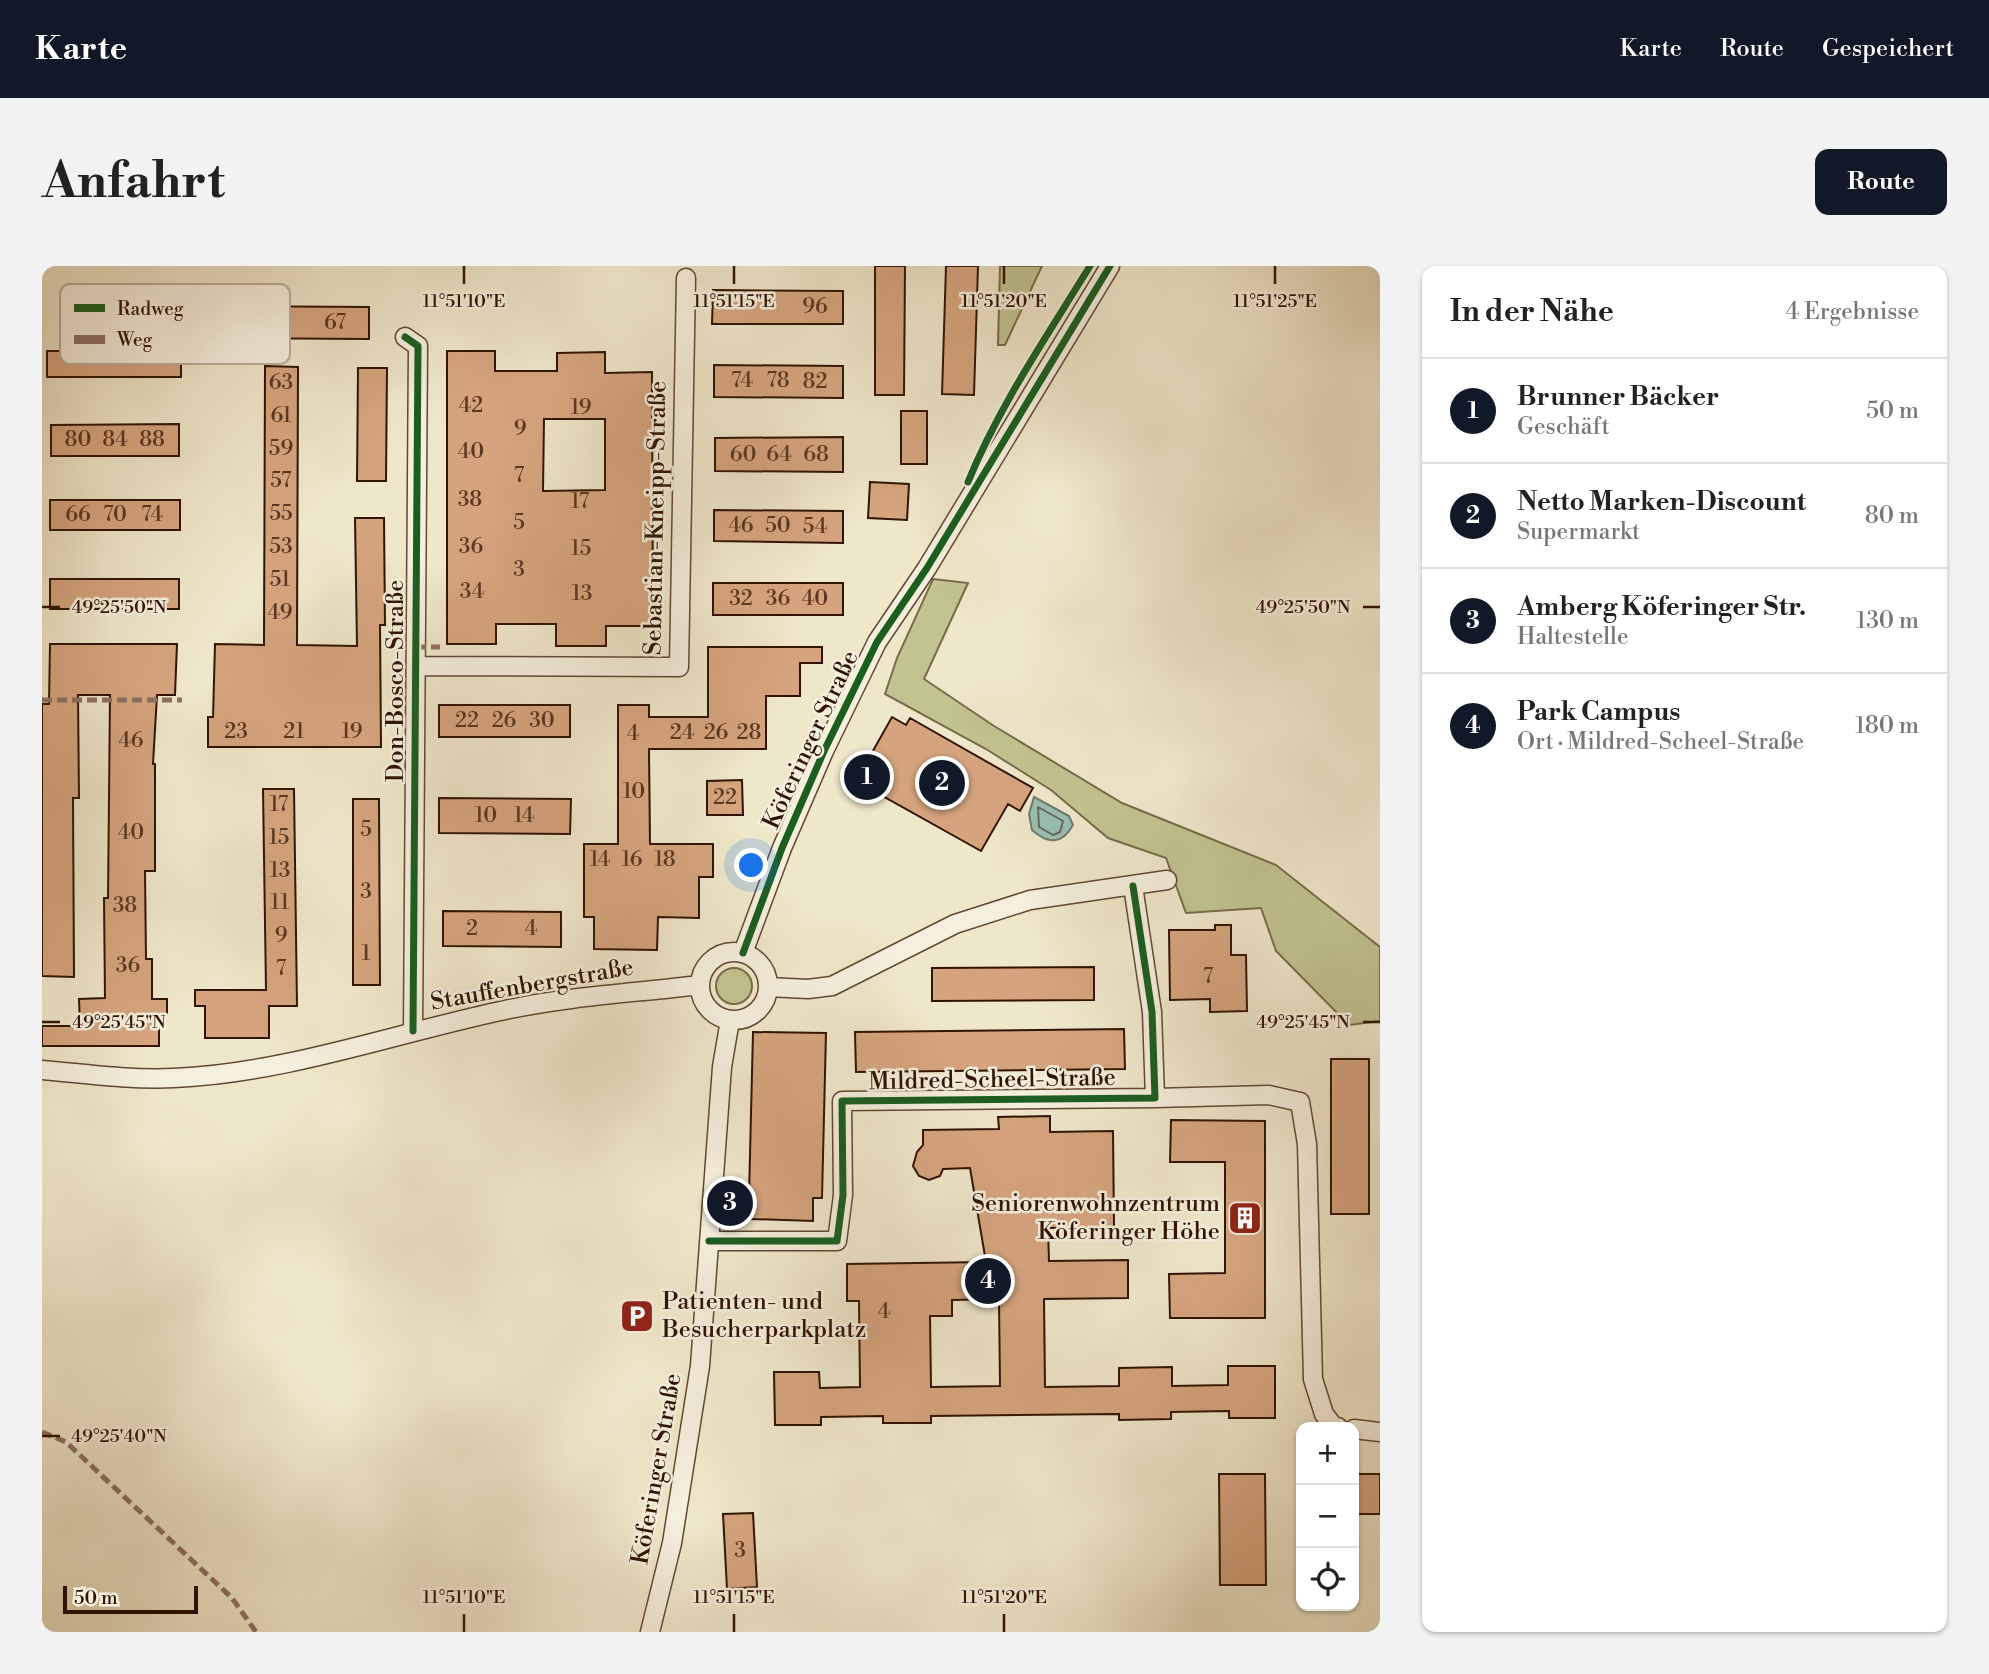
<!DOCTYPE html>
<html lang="de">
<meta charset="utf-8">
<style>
:root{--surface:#fff;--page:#f2f2f2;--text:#222;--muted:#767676;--line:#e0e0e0;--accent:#111827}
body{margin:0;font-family:"Libre Bodoni",serif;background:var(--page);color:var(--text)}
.controls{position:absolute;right:21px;bottom:21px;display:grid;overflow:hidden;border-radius:14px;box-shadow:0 2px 5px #0004}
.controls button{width:63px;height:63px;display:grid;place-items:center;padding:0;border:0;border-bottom:2px solid var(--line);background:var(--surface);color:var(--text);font:35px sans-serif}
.scale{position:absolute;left:21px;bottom:18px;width:135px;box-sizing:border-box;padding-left:7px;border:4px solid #301300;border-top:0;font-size:19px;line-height:24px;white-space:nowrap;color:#301300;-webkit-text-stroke:5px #f5efdd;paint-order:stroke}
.you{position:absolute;left:710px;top:600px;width:24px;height:24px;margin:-18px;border:5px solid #fff;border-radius:50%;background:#1a73e8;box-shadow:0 0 0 10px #1a73e833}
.badge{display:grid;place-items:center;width:46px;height:46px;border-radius:50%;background:var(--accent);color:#fff;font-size:23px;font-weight:700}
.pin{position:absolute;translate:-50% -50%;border:4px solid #fff;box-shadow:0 2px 7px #0006}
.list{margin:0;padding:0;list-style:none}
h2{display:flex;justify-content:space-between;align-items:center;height:91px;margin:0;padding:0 28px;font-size:30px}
h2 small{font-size:23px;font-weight:400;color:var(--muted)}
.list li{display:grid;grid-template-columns:46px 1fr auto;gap:21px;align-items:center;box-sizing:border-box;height:105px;padding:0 28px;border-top:2px solid var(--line)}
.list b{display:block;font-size:26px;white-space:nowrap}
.list p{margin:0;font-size:23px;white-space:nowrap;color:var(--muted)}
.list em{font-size:23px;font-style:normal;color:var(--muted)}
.icon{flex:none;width:38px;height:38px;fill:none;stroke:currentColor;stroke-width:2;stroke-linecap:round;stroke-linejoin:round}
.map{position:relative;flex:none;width:1338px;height:1366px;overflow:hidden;border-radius:14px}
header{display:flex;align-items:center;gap:42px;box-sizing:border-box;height:98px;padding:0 35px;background:var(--accent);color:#fff}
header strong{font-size:33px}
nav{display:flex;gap:38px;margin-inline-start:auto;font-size:24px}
.intro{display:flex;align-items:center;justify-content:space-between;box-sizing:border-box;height:168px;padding:0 42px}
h1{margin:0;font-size:49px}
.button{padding:18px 32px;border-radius:14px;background:var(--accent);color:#fff;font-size:24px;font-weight:700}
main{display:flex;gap:42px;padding:0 42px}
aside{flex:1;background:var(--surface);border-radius:14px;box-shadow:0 2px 5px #0004}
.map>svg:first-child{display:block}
.green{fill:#c1c391;stroke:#786b48;stroke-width:2}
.water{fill:#9ac0b3;stroke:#707b6b;stroke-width:2}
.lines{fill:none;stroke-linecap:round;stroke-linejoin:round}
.shore{stroke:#656a5a;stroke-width:2}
.building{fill:#d5a47e;stroke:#301300;stroke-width:2;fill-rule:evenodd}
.minor-casing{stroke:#604832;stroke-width:21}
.minor{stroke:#f5efdd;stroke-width:18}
.quiet{stroke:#8d6e63;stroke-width:5;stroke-dasharray:10 5;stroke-linecap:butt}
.cycleway-casing{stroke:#f5efdd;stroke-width:11}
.cycleway{stroke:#1b5e20;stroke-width:7}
.ticks{fill:none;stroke:#301300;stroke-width:2.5}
.labels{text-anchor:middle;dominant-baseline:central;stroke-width:5;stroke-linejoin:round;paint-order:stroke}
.number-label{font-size:21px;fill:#593720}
.street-label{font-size:24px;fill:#301300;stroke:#f5efdd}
.poi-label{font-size:24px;fill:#301300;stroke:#f5efdd;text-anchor:end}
.key{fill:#f5efdd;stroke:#baad9b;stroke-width:2}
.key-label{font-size:19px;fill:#301300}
.ticks-label{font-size:18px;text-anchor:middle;fill:#301300;stroke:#f5efdd;stroke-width:5;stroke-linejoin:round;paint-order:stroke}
</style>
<header>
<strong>Karte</strong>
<nav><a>Karte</a><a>Route</a><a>Gespeichert</a></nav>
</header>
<div class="intro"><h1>Anfahrt</h1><a class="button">Route</a></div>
<main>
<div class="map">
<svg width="1338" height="1366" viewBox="0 0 1338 1366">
<rect width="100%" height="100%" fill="#efe7ca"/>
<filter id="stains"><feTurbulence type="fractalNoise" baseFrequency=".00286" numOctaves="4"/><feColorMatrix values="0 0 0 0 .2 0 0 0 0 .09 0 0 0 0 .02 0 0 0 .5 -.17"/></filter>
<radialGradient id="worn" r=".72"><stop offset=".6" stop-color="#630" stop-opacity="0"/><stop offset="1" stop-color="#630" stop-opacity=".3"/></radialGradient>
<path class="green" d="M 958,0 L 1000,0 L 963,79 L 956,79 Z
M 891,313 L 926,317 L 882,413 L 952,460 L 1080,537 L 1234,599 L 1338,681 L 1338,755 L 1307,759 L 1234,685 L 1219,642 L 1144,647 L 1124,592 L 1066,572 L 1009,524 L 944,483 L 843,428 L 855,392 Z
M674 720a18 18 0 1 1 36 0a18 18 0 1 1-36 0Z"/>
<path class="water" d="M 992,531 L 1027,550 L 1031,559 C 1020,579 1006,578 990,564 L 987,548 Z"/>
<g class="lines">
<path class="shore" d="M 996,541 L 1021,555 L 1018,566 L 1011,569 L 997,561 Z"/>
</g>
<path class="building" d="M 833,0 L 863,0 L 862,129 L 833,129 Z
M 904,0 L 936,0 L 932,129 L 900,128 Z
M 671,24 L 801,25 L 801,58 L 670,58 Z
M 175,40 L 327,41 L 327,73 L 174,72 Z
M 5,85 L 139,85 L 139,111 L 5,111 Z
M 405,85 L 453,85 L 453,105 L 515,105 L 515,87 L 563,86 L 563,107 L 610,106 L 611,360 L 564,360 L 564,380 L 514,380 L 514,358 L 454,358 L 454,378 L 405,378 ZM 502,153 L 563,153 L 563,224 L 501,225 Z
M 672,99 L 801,100 L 801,132 L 672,131 Z
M 223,100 L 256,101 L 255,379 L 315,380 L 313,252 L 342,252 L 343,359 L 338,359 L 339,481 L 166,481 L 166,451 L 171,451 L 173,378 L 222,379 Z
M 316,102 L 345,102 L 344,215 L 315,215 Z
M 859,145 L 885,145 L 885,198 L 859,198 Z
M 137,158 L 137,190 L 9,190 L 9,159 Z
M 801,171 L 801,206 L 673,205 L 673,172 Z
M 828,216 L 867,218 L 865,254 L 826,252 Z
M 8,234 L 138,234 L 138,264 L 8,264 Z
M 672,244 L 801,245 L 801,277 L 672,275 Z
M 8,313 L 137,313 L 137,343 L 8,343 Z
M 671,317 L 801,317 L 801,349 L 671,349 Z
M 8,378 L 135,378 L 133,429 L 115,429 L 111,498 L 113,498 L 113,605 L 103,605 L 104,693 L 110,693 L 110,733 L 125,733 L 125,748 L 117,748 L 117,780 L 0,780 L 0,760 L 38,760 L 37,733 L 63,732 L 62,632 L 66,632 L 68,429 L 36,429 L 37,532 L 31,532 L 32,711 L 0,710 L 0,438 L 7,438 Z
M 666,381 L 780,381 L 780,397 L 758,397 L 758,430 L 724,430 L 724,483 L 607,483 L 608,578 L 671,578 L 671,611 L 657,611 L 657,652 L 616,651 L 615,684 L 552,683 L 552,651 L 542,651 L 542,578 L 576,578 L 576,439 L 607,439 L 607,451 L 666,451 Z
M 397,439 L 528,439 L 528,471 L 397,471 Z
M 850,451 L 864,459 L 868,452 L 991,522 L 978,545 L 966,538 L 939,585 L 814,515 Z
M 700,514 L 701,549 L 665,549 L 665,515 Z
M 221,523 L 252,523 L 255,740 L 227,740 L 227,772 L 163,772 L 163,740 L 153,740 L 153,724 L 224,724 Z
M 397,532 L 529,533 L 528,568 L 397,567 Z
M 311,533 L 337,533 L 338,719 L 311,719 Z
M 401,645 L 519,646 L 519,681 L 401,680 Z
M 1173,659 L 1189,659 L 1189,689 L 1204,689 L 1205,745 L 1168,746 L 1168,733 L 1128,734 L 1127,664 L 1173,664 Z
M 1052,701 L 1052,734 L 890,735 L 890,702 Z
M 1082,763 L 1083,803 L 814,806 L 813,766 Z
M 711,766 L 784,767 L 780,932 L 771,932 L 771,955 L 709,953 L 710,930 L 707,930 Z
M 1289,793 L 1327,793 L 1327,948 L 1289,948 Z
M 1008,850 L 1008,866 L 1071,865 L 1072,961 L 1006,962 L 1007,995 L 1086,994 L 1086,1032 L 1002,1033 L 1003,1121 L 1077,1120 L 1077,1102 L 1130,1101 L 1130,1120 L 1186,1119 L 1186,1100 L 1233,1100 L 1233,1152 L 1187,1152 L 1187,1145 L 1129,1146 L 1129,1153 L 1077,1154 L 1077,1148 L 889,1150 L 889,1157 L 841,1157 L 841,1150 L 779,1151 L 779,1159 L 733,1159 L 732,1106 L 777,1106 L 778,1122 L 818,1121 L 817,1035 L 805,1035 L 805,998 L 944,996 L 928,902 L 901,903 L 898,910 L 887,914 L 877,910 L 871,900 L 875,886 L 881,879 L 881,864 L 957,863 L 956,851 ZM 957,1033 L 958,1120 L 889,1121 L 888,1050 L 910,1050 L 910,1034 Z
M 1129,854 L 1223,855 L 1223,1052 L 1128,1052 L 1127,1008 L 1183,1007 L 1183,896 L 1128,896 Z
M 1177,1208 L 1223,1208 L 1224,1319 L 1178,1319 Z
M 1312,1208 L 1338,1208 L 1338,1248 L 1312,1248 Z
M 711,1247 L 715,1321 L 685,1323 L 681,1248 Z"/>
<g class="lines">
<g class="minor-casing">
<path id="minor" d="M 363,71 L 376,80 L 371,765
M 374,400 L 637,401 L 644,12
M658 720a34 34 0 1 1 68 0a34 34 0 1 1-68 0Z
M 701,687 L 740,582 L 782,485 L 835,376 L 885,302 L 1068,0
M 726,721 L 766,723 L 790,720 L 913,658 L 988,634 L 1125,614
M 0,804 C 44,808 88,814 132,812 C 245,807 354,767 463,744 C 528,730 592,727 658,719
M 1113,832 L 1227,829 L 1258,836 L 1265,878 L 1271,1113 L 1282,1148 L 1292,1161 L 1296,1161
M 667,975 L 795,975 L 801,929 L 800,835 L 1113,832 L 1110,746 L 1091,620
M 1312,1163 L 1338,1166
M 608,1366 L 630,1277 L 658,1100 L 680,801 L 688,754"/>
</g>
<use href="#minor" class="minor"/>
<path class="quiet" d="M 374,381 L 398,381
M 0,434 L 140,434
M 0,1166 L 24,1176 L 190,1332 L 214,1366"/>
<g class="cycleway-casing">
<path id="cycleway" d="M 363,71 L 376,80 L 371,765
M 926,216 C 957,140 1005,70 1048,0
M 701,687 L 740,582 L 782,485 L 835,376 L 885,302 L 1068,0
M 667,975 L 795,975 L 801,929 L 800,835 L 1113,832 L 1110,746 L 1091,620"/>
</g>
<use href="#cycleway" class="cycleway"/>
</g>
<path class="ticks" d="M 422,0 L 422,18M 692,0 L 692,18M 962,0 L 962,18M 1233,0 L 1233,18M 0,341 L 18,341M 1321,341 L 1338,341M 0,756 L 18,756M 1321,756 L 1338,756M 0,1170 L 18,1170M 422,1348 L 422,1366M 692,1348 L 692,1366M 962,1348 L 962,1366"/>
<defs>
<g id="building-square" transform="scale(1.75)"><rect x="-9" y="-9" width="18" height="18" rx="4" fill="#8f2418" stroke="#f5efdd"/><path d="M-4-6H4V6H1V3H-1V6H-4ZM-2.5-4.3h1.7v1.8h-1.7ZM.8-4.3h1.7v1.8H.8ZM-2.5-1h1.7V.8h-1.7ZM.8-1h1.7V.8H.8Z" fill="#fff"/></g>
<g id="parking-square" transform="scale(1.75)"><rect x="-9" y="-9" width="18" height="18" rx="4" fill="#8f2418" stroke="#f5efdd"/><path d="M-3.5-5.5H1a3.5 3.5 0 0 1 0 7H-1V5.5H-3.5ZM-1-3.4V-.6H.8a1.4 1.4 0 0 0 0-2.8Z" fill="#fff"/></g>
</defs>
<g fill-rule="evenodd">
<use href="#building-square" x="1203" y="952"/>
<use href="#parking-square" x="595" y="1050"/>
</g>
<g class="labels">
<g class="number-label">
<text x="773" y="41">96</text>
<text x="293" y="57">67</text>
<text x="700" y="115">74</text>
<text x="736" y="115">78</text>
<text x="773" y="116">82</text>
<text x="239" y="117">63</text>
<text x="429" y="140">42</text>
<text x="539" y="142">19</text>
<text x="239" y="150">61</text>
<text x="478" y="163">9</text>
<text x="36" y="174">80</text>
<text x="73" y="174">84</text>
<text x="110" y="174">88</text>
<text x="239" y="183">59</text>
<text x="429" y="186">40</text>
<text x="701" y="189">60</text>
<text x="737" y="189">64</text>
<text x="774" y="189">68</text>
<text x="477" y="210">7</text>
<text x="239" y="215">57</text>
<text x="428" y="234">38</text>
<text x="538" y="236">17</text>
<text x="239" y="248">55</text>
<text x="36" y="249">66</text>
<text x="73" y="249">70</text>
<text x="110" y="249">74</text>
<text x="477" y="257">5</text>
<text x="699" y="260">46</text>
<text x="736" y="260">50</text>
<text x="773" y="261">54</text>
<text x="239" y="281">53</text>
<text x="429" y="281">36</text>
<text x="539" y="283">15</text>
<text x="477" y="304">3</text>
<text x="238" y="314">51</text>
<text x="430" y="326">34</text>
<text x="540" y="328">13</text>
<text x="699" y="333">32</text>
<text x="736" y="333">36</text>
<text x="773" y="333">40</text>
<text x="238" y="347">49</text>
<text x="425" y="455">22</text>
<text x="462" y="455">26</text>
<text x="500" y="455">30</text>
<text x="194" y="466">23</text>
<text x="252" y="466">21</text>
<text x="310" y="466">19</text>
<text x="640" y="467">24</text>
<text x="674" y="467">26</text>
<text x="707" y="467">28</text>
<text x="591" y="468">4</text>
<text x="89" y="475">46</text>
<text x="592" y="526">10</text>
<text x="683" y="532">22</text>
<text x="237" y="539">17</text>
<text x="444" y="550">10</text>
<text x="482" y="550">14</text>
<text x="324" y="564">5</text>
<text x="89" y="567">40</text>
<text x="237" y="572">15</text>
<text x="558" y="594">14</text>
<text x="590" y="594">16</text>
<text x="623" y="594">18</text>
<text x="238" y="605">13</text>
<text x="324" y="626">3</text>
<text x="238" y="637">11</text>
<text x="83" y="640">38</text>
<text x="430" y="663">2</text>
<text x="489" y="663">4</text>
<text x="239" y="670">9</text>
<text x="324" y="688">1</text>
<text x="86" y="700">36</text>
<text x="239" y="703">7</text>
<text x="1166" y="711">7</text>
<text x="842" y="1046">4</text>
<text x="698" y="1285">3</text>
</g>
<g class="street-label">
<text transform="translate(614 252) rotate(-89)">Sebastian-Kneipp-Straße</text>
<text transform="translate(354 415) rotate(-90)">Don-Bosco-Straße</text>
<text transform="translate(769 474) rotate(-65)">Köferinger Straße</text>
<text transform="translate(490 719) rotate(-10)">Stauffenbergstraße</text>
<text transform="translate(950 814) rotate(-1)">Mildred-Scheel-Straße</text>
<text transform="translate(615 1203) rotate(-80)">Köferinger Straße</text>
</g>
<g class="poi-label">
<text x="1178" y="938">Seniorenwohnzentrum<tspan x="1178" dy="28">Köferinger Höhe</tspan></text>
<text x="620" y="1036" text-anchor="start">Patienten- und<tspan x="620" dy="28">Besucherparkplatz</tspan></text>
</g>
</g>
<rect x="18" y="18" width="230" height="80" rx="10" class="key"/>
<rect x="32" y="38" width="31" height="8" fill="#1b5e20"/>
<rect x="32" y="69" width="31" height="9" fill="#8d6e63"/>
<g class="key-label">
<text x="75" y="49">Radweg</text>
<text x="75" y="80">Weg</text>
</g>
<g class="ticks-label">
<text x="422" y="41">11°51'10"E</text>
<text x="692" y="41">11°51'15"E</text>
<text x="962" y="41">11°51'20"E</text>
<text x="1233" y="41">11°51'25"E</text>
<text x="77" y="347">49°25'50"N</text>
<text x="1261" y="347">49°25'50"N</text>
<text x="77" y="762">49°25'45"N</text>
<text x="1261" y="762">49°25'45"N</text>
<text x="77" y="1176">49°25'40"N</text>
<text x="422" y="1337">11°51'10"E</text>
<text x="692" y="1337">11°51'15"E</text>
<text x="962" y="1337">11°51'20"E</text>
</g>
<rect width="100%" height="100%" filter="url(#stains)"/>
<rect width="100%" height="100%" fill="url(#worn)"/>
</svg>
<div class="controls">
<button>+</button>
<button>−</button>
<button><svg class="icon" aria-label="locate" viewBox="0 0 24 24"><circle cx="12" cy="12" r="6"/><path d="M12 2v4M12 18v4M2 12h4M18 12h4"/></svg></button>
</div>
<div class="scale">50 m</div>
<div class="you"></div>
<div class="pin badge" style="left:825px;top:511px">1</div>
<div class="pin badge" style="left:900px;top:517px">2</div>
<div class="pin badge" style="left:688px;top:937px">3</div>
<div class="pin badge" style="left:946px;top:1015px">4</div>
</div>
<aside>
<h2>In der Nähe<small>4 Ergebnisse</small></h2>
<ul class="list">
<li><span class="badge">1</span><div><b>Brunner Bäcker</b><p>Geschäft</p></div><em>50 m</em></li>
<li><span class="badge">2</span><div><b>Netto Marken-Discount</b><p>Supermarkt</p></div><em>80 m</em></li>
<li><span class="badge">3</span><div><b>Amberg Köferinger Str.</b><p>Haltestelle</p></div><em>130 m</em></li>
<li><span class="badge">4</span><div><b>Park Campus</b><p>Ort · Mildred-Scheel-Straße</p></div><em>180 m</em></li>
</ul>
</aside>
</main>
